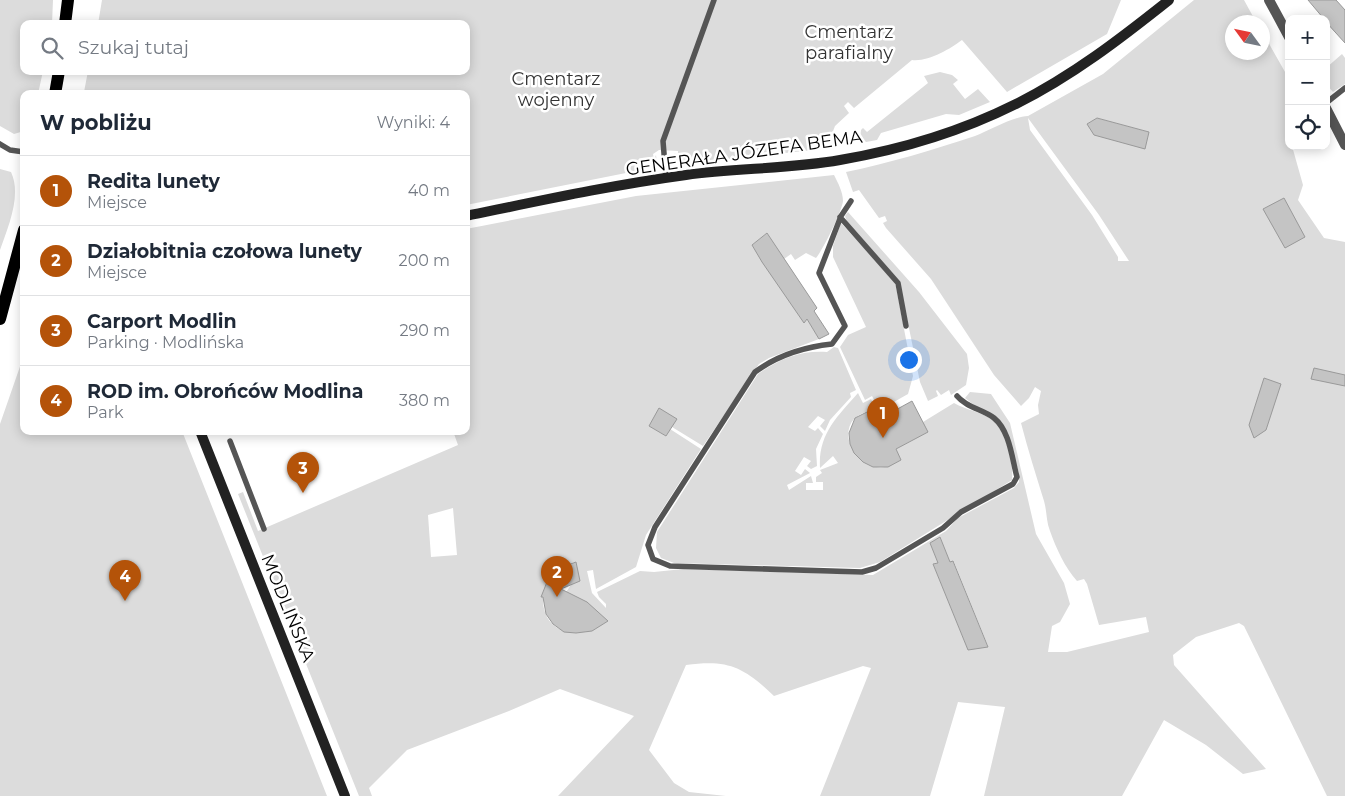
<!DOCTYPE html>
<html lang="pl">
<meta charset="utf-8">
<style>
:root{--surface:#fff;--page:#f2f2f3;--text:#1f2937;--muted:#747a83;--line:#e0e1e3;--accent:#b45309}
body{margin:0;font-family:Montserrat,sans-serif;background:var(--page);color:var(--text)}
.controls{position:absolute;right:15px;top:15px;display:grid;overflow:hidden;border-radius:10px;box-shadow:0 2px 12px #0003}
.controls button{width:45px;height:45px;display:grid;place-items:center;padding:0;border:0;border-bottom:1px solid var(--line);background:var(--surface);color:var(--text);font:25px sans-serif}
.compass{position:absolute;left:1225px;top:15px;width:45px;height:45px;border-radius:50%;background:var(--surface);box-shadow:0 2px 12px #0003;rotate:303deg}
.you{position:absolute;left:908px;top:359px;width:18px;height:18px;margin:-12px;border:4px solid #fff;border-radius:50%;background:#1a73e8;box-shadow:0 0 0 8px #1a73e833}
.badge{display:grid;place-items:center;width:32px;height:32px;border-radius:50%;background:var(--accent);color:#fff;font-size:16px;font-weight:700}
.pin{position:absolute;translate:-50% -41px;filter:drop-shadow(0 1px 2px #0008)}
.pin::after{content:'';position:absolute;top:26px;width:18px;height:15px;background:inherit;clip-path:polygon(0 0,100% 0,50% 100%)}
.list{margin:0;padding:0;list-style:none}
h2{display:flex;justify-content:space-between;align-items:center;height:65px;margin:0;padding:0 20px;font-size:21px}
h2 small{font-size:16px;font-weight:400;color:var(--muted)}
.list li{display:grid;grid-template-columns:32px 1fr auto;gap:15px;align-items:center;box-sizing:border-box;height:70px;padding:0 20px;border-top:1px solid var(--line)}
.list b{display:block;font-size:19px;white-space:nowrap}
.list p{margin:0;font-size:16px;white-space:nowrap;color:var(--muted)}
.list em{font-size:16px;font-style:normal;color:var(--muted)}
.icon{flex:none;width:28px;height:28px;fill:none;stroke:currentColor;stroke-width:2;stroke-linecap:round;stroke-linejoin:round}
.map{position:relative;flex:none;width:1345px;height:796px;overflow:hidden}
.search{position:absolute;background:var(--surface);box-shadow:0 2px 12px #0003;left:20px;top:20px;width:450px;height:55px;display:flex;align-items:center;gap:12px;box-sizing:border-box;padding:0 18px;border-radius:10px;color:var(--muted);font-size:19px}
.panel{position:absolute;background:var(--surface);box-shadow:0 2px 12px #0003;left:20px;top:90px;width:450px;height:345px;border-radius:10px}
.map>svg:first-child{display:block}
.green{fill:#dcdcdc;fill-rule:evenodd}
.building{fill:#c4c4c4;stroke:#999}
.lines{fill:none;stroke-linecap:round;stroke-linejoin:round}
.lane{stroke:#555;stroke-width:5.5}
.street{stroke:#555;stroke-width:10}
.secondary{stroke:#222;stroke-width:10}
.primary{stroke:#000;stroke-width:12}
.labels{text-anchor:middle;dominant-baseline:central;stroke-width:5;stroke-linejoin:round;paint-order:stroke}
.park-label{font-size:18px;fill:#333;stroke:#fff}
.street-label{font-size:18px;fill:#000;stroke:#fff}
</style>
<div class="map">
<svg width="1345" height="796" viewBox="0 0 1345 796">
<rect width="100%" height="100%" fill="#fff"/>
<path class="green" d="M 0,0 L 53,0 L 52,24 L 24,24 L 24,71 L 43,71 L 38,94 L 24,94 L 24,131 L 14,134 L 0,126 Z
M 102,0 L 1121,0 L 1107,34 L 1007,92 L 962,40 C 950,49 928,62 912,60 L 854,108 L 848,102 L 844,106 L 849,113 L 835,126 L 828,144 L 822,149 L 681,164 L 674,162 L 673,158 L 675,153 L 678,158 L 678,151 L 659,150 L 653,154 L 654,160 L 656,155 L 657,163 L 651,168 L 466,205 L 466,94 L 84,92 L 88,71 L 466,71 L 466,24 L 98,24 Z
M 1194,0 L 1244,0 L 1256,22 L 1232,22 L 1232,52 L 1262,52 L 1263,33 L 1289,79 L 1289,146 L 1292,146 L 1303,185 L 1298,200 L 1324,238 L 1345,242 L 1345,796 L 1327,796 L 1244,626 L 1239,623 L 1196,637 L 1173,655 L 1174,665 L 1266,769 L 1243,774 L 1206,745 L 1164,720 L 1122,796 L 984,796 L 1005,707 L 958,702 L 930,796 L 820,796 L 871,668 L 863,666 L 774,696 C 744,667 728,659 686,665 L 649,750 L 674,783 L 689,792 L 726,796 L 558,796 L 634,716 L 560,689 L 509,711 L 407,750 L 369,788 L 372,796 L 359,796 L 238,494 L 243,492 L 258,531 L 458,445 L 453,431 L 466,431 L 466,229 L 636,196 L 834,175 C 838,183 843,192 843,201 C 842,211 823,250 816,258 L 806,253 L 795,260 L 791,254 L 784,259 L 767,233 L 752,245 L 804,322 L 807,319 L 819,339 L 769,358 L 759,364 L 703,446 L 672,427 L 659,409 L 649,426 L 666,436 L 670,429 L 701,449 L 646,535 L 636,567 L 596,589 L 593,570 L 587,571 L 592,593 L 606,608 L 606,604 L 599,597 L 597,592 L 640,571 L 654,572 L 683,569 L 873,575 L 946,531 L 958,518 L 1014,488 L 1019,482 L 1019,473 L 1005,429 L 965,398 L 970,392 L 991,394 L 1010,423 L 1036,534 L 1064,583 L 1070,604 L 1060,622 L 1052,626 L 1048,652 L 1067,652 L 1149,632 L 1146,617 L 1099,625 L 1087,584 L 1084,579 L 1077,581 C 1065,568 1056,548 1050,531 C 1046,521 1047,511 1044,501 C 1036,475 1028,450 1021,423 L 1039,414 L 1038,405 L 1041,391 L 1035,387 L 1029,398 L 1021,406 L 994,375 L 931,279 L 886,228 L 883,223 L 887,221 L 885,216 L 879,218 L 859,190 L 853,192 L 846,172 C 890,163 932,150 975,136 C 991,130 1012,117 1028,116 L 1103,74 ZM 1028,118 L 1099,215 L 1129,261 L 1118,261 L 1118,257 L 1092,215 L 1030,130 ZM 1097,118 L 1149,132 L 1145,148 L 1087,124 ZM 453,508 L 457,555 L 431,557 L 428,515 ZM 940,537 L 950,562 L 954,562 L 988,646 L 968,650 L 933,564 L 938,563 L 930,543 ZM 576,562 L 571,585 L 566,592 L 594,609 L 607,621 C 540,663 519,575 576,562 Z
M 1342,54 L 1345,58 L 1345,84 L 1333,92 L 1326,84 L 1326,68 Z
M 940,72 L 952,75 L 958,80 L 953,84 L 965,99 L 978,89 L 990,102 L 959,115 L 946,114 L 881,133 L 877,140 L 866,142 L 860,139 L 861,130 L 863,128 L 867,132 L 928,83 L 924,76 Z
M 0,169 L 11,172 C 22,195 8,227 0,250 Z
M 848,212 L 919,292 L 967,354 L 969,368 L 966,385 L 951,395 L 949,390 L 941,395 L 937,390 L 936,391 L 938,396 L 928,401 L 920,382 L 900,284 L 847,222 L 845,216 Z
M 841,223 L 894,281 L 896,287 L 913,376 L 908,394 L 885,407 L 877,405 L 872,396 L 865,400 L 840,347 L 848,335 L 866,327 L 833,257 L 833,246 Z
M 834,347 L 838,348 L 856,390 L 850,393 L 851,397 L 830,420 L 825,431 L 820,426 L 825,420 L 818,416 L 808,427 L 815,431 L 818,428 L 823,434 L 816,449 L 817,466 L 811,469 L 807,466 L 811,461 L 804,457 L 795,471 L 801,475 L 805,469 L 810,473 L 787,485 L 789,490 L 811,476 L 813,483 L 806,483 L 806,490 L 823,490 L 823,482 L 816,482 L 816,477 L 822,473 L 820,470 L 838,463 L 833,456 L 820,468 C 818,434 837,417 858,393 L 863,403 L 871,399 L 875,408 C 869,411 859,414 854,419 C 839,436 856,464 876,467 C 886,469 892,464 901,460 L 896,449 L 927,432 L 923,422 L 954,403 C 966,410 983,412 994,421 C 1006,433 1014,463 1012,480 L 880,562 L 860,568 L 674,563 L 661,558 L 656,548 L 657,532 L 758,374 C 779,359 801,350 827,352 Z
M 24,355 L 24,431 L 182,431 L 327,796 L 0,796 L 0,424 Z"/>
<path class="building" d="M 1308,0 L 1336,0 L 1345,10 L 1345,43 L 1326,22 L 1326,19 L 1324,19 Z
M 1097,118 L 1149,132 L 1145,149 L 1094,135 L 1087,124 Z
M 1284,198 L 1305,237 L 1285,248 L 1263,209 Z
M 767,233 L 817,308 L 814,311 L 829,334 L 819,339 L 807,319 L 804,323 L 762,262 L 752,245 Z
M 1314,368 L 1345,375 L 1345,386 L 1311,379 Z
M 1264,378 L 1281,384 L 1266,430 L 1254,438 L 1249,425 Z
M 912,401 L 928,432 L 896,449 L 901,460 L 888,467 L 873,467 L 863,462 L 854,453 L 850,444 L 849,433 L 855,418 L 875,408 L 881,418 Z
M 659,408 L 677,419 L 666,436 L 649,426 Z
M 940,537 L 950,562 L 953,561 L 988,647 L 968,650 L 933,564 L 938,563 L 930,543 Z
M 576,562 L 580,581 L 561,589 L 587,602 L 608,621 L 592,631 L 576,633 L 564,632 L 553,624 L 546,614 L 543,597 L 541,597 L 547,582 L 553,574 L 565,566 Z"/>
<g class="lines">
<path class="lane" d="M 1326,103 L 1345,88
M 0,144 L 10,150 L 24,152
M 666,178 L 663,141 L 714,0
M 851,201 L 841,216 L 819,273 L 845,326 L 832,344 C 804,347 778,355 755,372 L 655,527 L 648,545 L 653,559 L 670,566 L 862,572 L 876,568 L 943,528 L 961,512 L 1013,484 L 1017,477 C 1012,459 1010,431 994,418 C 982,409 967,408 957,396
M 840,217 L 898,283 L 906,326
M 230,441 L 264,529"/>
<path class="street" d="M 1269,0 L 1289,37
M 1326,108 L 1345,145"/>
<path class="secondary" d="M 466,216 C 539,201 612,185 686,175 C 737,168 789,169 840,160 C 899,150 962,131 1016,104 C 1072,76 1120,39 1169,0
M 200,431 L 345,796"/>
<path class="primary" d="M 65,24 L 68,0
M 55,94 L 59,71
M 0,319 L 24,230"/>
</g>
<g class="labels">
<g class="park-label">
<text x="849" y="32">Cmentarz<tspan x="849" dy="21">parafialny</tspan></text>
<text x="556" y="79">Cmentarz<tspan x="556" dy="21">wojenny</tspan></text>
</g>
<g class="street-label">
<text transform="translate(744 153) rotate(-8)">GENERAŁA JÓZEFA BEMA</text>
<text transform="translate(288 608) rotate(68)">MODLIŃSKA</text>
</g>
</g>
</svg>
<div class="controls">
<button>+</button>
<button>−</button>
<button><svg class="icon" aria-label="locate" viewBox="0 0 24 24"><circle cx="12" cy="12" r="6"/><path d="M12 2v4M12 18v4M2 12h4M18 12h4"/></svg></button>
</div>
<svg class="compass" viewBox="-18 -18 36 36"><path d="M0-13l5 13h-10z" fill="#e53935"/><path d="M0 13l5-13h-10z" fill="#747a83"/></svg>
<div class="you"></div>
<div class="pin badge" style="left:883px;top:438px">1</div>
<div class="pin badge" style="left:557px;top:597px">2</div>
<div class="pin badge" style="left:303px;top:493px">3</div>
<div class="pin badge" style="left:125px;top:601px">4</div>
<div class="search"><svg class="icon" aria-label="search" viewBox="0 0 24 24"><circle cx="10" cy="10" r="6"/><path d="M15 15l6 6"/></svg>Szukaj tutaj</div>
<section class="panel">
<h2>W pobliżu<small>Wyniki: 4</small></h2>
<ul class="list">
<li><span class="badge">1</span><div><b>Redita lunety</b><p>Miejsce</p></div><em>40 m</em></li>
<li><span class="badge">2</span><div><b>Działobitnia czołowa lunety</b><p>Miejsce</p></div><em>200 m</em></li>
<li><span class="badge">3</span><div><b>Carport Modlin</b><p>Parking · Modlińska</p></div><em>290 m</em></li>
<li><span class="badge">4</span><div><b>ROD im. Obrońców Modlina</b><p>Park</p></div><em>380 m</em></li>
</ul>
</section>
</div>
